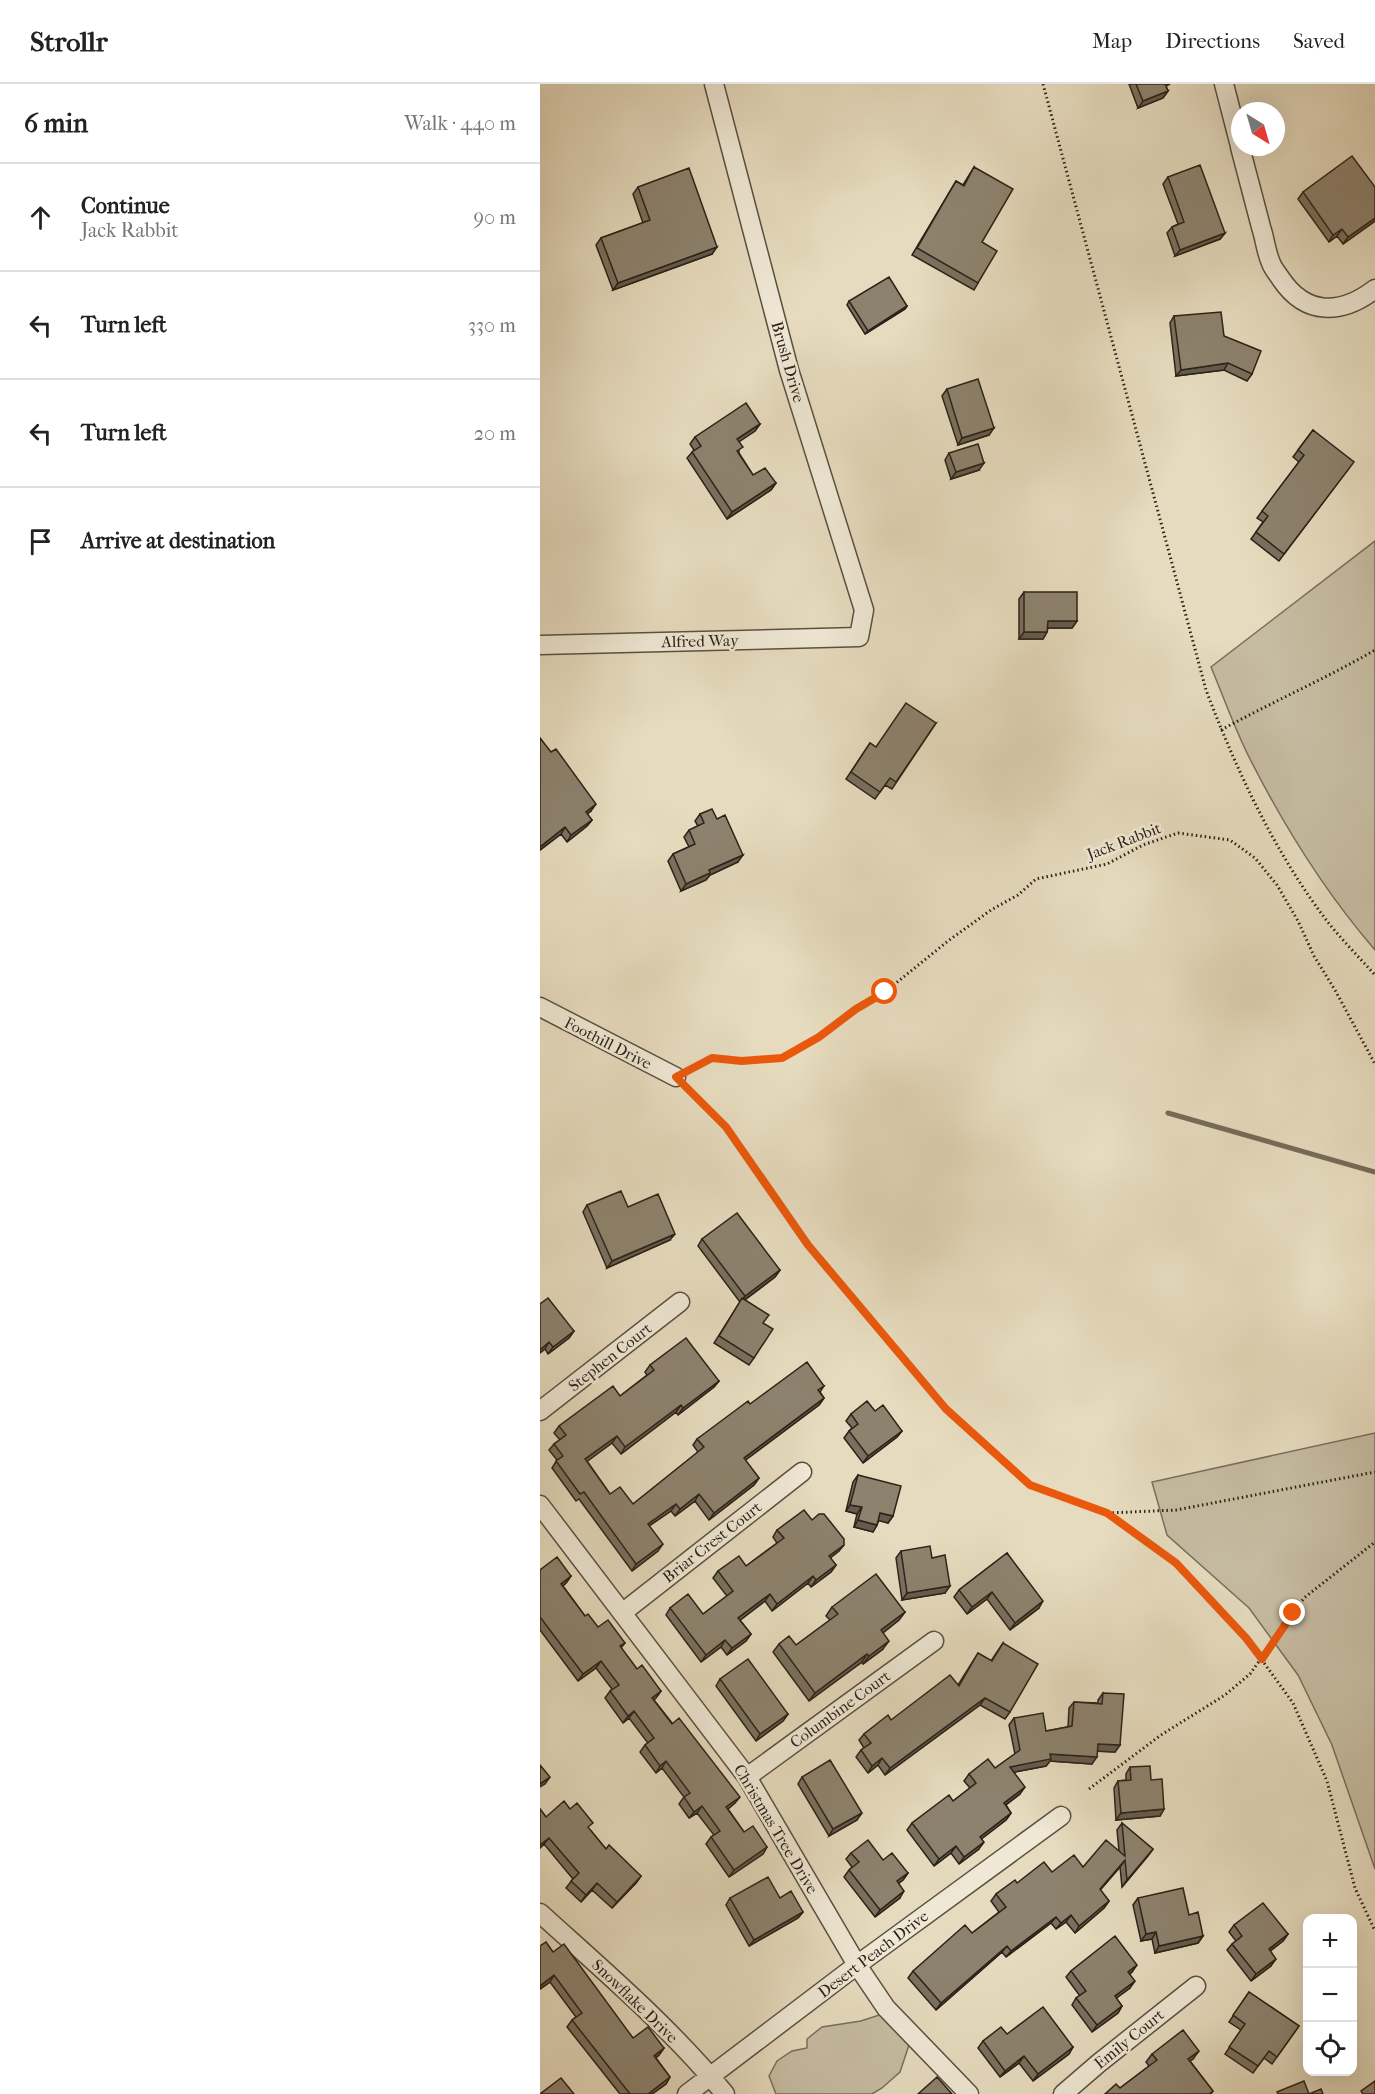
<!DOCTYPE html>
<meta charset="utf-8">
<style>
:root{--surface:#fff;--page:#f6f6f6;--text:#222;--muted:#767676;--line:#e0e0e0}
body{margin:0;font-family:"IM FELL French Canon",serif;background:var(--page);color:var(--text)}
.controls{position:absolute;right:18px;bottom:18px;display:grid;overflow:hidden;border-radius:12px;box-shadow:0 6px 24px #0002}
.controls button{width:54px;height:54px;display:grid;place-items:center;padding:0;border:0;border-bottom:2px solid var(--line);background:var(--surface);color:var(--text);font:30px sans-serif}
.compass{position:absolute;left:691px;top:18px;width:54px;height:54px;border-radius:50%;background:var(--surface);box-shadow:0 6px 24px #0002;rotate:143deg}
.stop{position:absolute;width:18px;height:18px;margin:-14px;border:4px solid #ea580c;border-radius:50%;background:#fff}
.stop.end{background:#ea580c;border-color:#fff;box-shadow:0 2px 6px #0008}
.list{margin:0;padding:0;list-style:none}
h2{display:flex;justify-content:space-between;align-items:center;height:78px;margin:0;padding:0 24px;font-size:26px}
h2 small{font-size:20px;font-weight:400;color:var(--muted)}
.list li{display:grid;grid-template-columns:39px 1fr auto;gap:18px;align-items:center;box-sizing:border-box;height:108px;padding:0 24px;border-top:2px solid var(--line)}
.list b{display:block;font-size:22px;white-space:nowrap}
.list p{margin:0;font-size:20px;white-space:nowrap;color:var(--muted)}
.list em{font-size:20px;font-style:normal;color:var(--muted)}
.icon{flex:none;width:33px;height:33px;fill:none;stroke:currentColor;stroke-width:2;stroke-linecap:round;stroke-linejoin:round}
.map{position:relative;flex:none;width:835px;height:2010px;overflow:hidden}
header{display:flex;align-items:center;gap:36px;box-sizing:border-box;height:84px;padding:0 30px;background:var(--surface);border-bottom:2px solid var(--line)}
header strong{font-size:28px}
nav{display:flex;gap:33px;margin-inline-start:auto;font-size:21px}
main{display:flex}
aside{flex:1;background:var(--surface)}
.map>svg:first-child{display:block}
.green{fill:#c6bca2;stroke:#796f5d;stroke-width:1.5}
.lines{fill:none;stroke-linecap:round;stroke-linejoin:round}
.stream{stroke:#766b5a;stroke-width:5}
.minor-casing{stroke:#5a5042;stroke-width:21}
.path{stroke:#2c2218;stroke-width:3;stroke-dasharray:1.5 3;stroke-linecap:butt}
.minor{stroke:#efe8d5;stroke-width:18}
.wall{fill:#79705f;stroke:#2c2218;stroke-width:1.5}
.shaded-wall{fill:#635b4d;stroke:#2c2218;stroke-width:1.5}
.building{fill:#8d826e;stroke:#2c2218;stroke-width:1.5}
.route{stroke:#ea580c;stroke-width:8}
.labels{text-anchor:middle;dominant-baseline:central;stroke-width:5;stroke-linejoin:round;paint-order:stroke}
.street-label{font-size:16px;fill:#2c2218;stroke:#efe8d5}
</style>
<header>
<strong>Strollr</strong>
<nav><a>Map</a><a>Directions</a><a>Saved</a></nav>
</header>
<main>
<aside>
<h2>6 min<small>Walk · 440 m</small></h2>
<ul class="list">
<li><svg class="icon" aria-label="ahead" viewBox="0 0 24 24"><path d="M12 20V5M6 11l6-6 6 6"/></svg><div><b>Continue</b><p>Jack Rabbit</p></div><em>90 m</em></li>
<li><svg class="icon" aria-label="left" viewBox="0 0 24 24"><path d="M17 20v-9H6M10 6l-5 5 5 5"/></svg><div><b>Turn left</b></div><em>330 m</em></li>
<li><svg class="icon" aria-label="left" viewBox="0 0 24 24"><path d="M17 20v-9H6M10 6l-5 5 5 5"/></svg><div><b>Turn left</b></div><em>20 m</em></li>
<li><svg class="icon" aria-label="arrive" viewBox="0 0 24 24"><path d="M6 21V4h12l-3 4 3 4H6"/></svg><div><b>Arrive at destination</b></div></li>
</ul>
</aside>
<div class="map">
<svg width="835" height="2010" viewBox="0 0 835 2010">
<rect width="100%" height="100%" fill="#e6dbbe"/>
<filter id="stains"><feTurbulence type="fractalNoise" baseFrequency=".00333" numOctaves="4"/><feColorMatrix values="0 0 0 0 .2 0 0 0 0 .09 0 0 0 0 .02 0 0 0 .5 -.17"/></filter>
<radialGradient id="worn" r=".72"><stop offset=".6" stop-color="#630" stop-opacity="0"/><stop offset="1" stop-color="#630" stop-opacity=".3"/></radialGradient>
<path class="green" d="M 835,457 L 835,866 C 785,808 745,744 710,675 C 695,646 684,614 671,583 Z
M 835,1349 L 835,1785 L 792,1661 L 758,1591 L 709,1524 L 627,1451 L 612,1398 Z
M 342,1930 L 370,1958 L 360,1988 L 342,2004 L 332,2010 L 236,2010 L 229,1992 L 237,1977 L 252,1967 L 267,1964 L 267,1955 L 282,1943 L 321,1937 Z"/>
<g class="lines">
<path class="stream" d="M 628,1029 L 835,1088"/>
<g class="minor-casing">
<path id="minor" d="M 684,0 L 700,62
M 700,63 C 707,90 714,117 721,143 C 725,155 726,168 731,179 C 733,185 738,190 741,195 C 766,232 801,231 835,205
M 0,561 L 319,553 L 324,526 L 249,286 L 174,0
M 0,923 L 136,993
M 0,1327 L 140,1218
M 0,1421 L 207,1693 L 317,1881 L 346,1924 L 429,2010
M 82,1529 L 262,1388
M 207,1693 L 394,1557
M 0,1829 C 64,1887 130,1943 185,2010
M 147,2010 L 317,1881 L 521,1732
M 523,2010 L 559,1979 L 656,1902"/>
</g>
<path class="path" d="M 503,0 L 666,606 C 696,685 733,765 784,833 C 799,853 818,872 835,891
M 681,646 C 732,618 785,595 835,566
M 149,986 L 172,974 L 202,977 L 242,974 L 280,953 L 317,925 L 345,908 L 408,857 L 451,826 L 478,811 L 496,795 L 567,780 L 603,761 L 638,749 L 690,756 L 715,774 L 737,801 L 758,837 L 774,872 L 795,906 L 835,980
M 146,1004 L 186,1043 L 268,1161 L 406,1325 L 490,1401 L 567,1429 L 636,1479 L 706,1554 L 753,1619 L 787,1697 L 815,1804 L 835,1847
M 568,1429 L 636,1426 L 835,1388
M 549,1705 L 621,1651 L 685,1611 L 710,1590 L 764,1514 L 835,1458"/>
<use href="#minor" class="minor"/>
</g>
<path class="wall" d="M 589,0 L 630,0 L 626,2 L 628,7 L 623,14 L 598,24 Z
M 434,83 L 442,158 L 438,199 L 434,206 L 372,171 L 416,97 L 423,101 Z
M 628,93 L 685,149 L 680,155 L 635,172 L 627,149 L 632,143 L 638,140 L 623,100 Z
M 98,103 L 172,170 L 73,206 L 56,161 L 61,154 L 103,139 L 93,110 Z
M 835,103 L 835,137 L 803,160 L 797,152 L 789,158 L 758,115 L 763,108 Z
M 309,217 L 367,222 L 365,225 L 325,250 L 307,221 Z
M 634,232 L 684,252 L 712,290 L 707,297 L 684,286 L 636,292 L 630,239 Z
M 407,305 L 449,351 L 418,361 L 402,312 Z
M 220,340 L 215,347 L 199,357 L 199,369 L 213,391 L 236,399 L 231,406 L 187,435 L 147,374 L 154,366 L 150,360 L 155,353 Z
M 773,346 L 809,384 L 739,477 L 711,455 L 723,438 L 717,434 L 759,378 L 753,373 Z
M 409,369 L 439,386 L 411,395 L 405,376 Z
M 484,508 L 537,537 L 532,544 L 508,544 L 507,548 L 503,555 L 479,555 L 479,515 Z
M 396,639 L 352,705 L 345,701 L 335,715 L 306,695 L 330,659 L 336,663 Z
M 0,654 L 51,727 L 47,730 L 52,736 L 47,742 L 27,758 L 21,750 L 0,766 Z
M 160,730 L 198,778 L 170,791 L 166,796 L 141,807 L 128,777 L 133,770 L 149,763 L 144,753 L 149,746 L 158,742 L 155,737 Z
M 47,1121 L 130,1156 L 67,1184 L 43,1128 Z
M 162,1155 L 240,1186 L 235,1193 L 205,1216 L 223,1239 L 214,1274 L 209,1281 L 174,1259 L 200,1218 L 158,1162 Z
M 0,1220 L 34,1247 L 29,1254 L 8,1270 L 5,1265 Z
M 110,1281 L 179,1297 L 174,1303 L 138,1331 L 136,1328 L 81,1370 L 72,1359 L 47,1377 L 70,1410 L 93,1420 L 158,1368 L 153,1361 L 157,1355 L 210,1320 L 284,1302 L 280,1308 L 284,1314 L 279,1321 L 205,1376 L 219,1394 L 214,1401 L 169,1436 L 155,1417 L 135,1432 L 131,1427 L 109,1442 L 118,1467 L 92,1487 L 39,1415 L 36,1417 L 12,1384 L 17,1376 L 9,1366 L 14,1360 L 20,1356 L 14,1349 L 19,1342 L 80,1312 L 107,1291 L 105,1288 Z
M 335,1327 L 362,1347 L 357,1353 L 323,1379 L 304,1354 L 309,1347 L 312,1344 L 306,1337 L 311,1330 Z
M 318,1391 L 353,1432 L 348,1439 L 339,1436 L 337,1441 L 333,1448 L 314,1443 L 317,1430 L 306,1427 L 313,1398 Z
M 272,1436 L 299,1467 L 290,1474 L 296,1481 L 291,1488 L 271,1503 L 268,1499 L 232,1527 L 225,1517 L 200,1536 L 211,1550 L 206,1557 L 187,1571 L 181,1563 L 161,1578 L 126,1531 L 130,1524 L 163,1530 L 187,1512 L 173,1494 L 178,1487 L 206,1482 L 237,1459 L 233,1453 L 237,1446 Z
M 361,1467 L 392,1474 L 405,1509 L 362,1516 L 356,1474 Z
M 467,1469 L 499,1524 L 470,1546 L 447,1515 L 427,1530 L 414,1513 L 419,1506 Z
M 0,1486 L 31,1492 L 26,1499 L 23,1502 L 45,1532 L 58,1543 L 85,1559 L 81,1564 L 97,1585 L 121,1607 L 114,1616 L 195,1719 L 188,1725 L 204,1748 L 227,1763 L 223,1770 L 189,1793 L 166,1760 L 171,1753 L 174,1751 L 157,1729 L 149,1734 L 139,1720 L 144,1713 L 122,1684 L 116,1689 L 100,1668 L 105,1661 L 108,1659 L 89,1634 L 83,1639 L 65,1614 L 70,1607 L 72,1605 L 56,1584 L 38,1597 L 0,1546 Z
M 292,1523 L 365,1528 L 359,1536 L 343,1549 L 343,1565 L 323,1580 L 322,1578 L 269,1617 L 233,1568 L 239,1560 L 256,1561 L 290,1536 L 286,1532 Z
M 463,1559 L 470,1628 L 465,1635 L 440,1621 L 345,1691 L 338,1681 L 328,1689 L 316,1673 L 321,1666 L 324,1664 L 319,1656 L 324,1650 L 418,1601 L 438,1569 L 451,1577 Z
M 180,1595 L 248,1630 L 243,1637 L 216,1657 L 176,1602 Z
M 563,1609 L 580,1661 L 575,1668 L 557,1667 L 552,1680 L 510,1677 L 506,1682 L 474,1688 L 480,1710 L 466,1721 L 471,1729 L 466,1736 L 441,1755 L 439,1765 L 419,1780 L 411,1769 L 394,1782 L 367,1746 L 372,1739 L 413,1717 L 430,1704 L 424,1697 L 429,1690 L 455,1684 L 475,1670 L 469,1641 L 474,1634 L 506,1647 L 528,1643 L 529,1624 L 534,1618 L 558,1619 L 558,1616 Z
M 590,1683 L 611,1696 L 624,1725 L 620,1732 L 576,1736 L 574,1704 L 578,1697 L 586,1696 L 586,1690 Z
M 262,1693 L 317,1736 L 289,1752 L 258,1700 Z
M 0,1725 L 6,1733 L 49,1745 L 66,1765 L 101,1792 L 96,1799 L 72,1824 L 52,1806 L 41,1818 L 26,1804 L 33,1795 L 4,1760 L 0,1764 Z
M 582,1739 L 613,1765 L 582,1803 L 580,1783 L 560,1806 L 569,1817 L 564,1824 L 535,1849 L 526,1838 L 516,1845 L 511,1839 L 466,1873 L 462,1868 L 396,1926 L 368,1894 L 373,1887 L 432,1849 L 459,1828 L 451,1817 L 456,1810 L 477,1799 L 512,1788 L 543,1783 L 579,1767 L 577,1746 Z
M 311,1769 L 368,1789 L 363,1796 L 358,1800 L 360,1814 L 335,1833 L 304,1793 L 309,1786 L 312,1783 L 306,1775 Z
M 190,1814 L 240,1814 L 263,1828 L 258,1834 L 209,1862 L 186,1821 Z
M 598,1814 L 649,1831 L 663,1852 L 658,1859 L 615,1869 L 612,1855 L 601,1857 L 593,1821 Z
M 694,1841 L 748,1850 L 743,1857 L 730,1867 L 731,1882 L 711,1897 L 687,1866 L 692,1860 L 696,1857 L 689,1848 Z
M 0,1862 L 13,1868 L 93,1954 L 124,1964 L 119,1971 L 116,1974 L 130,1993 L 126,2000 L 112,2010 L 80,2010 L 27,1943 L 32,1936 L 36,1933 L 10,1898 L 0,1905 Z
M 531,1887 L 592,1888 L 590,1890 L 590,1904 L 576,1914 L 582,1922 L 578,1929 L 552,1948 L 532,1921 L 536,1914 L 540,1912 L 526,1893 Z
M 709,1908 L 759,1942 L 732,1980 L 724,1974 L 713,1989 L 685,1970 L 701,1946 L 689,1938 Z
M 443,1957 L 533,1963 L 529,1970 L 493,1997 L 479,1979 L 460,1993 L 438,1964 Z
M 612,1970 L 653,1975 L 650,1977 L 673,2007 L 671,2010 L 565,2010 L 580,2004 L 609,1982 L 606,1978 Z"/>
<path class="shaded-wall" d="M 628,7 L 623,14 L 598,24 L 603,17 Z
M 835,134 L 835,137 L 803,160 L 808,153 Z
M 802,145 L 797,152 L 789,158 L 793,151 Z
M 685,149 L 680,155 L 635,172 L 640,166 Z
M 177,163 L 172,170 L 73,206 L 78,199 Z
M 367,222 L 365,225 L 325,250 L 328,247 Z
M 688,279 L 684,286 L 636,292 L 641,286 Z
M 220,340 L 215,347 L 193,362 L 197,355 Z
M 454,344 L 449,351 L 418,361 L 422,354 Z
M 444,379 L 439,386 L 411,395 L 416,388 Z
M 236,399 L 231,406 L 187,435 L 192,428 Z
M 508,537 L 537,537 L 532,544 L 503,544 Z
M 484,548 L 507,548 L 503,555 L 479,555 Z
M 56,720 L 51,727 L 41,735 L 46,728 Z
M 52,736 L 47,742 L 27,758 L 31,751 Z
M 25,743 L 21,750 L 0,766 L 0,763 Z
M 203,771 L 198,778 L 170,791 L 166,796 L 141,807 L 146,800 L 169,786 Z
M 135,1150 L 130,1156 L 67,1184 L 72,1177 Z
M 240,1186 L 235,1193 L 200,1219 L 205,1212 Z
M 34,1247 L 29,1254 L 8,1270 L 13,1263 Z
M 9,1258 L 5,1265 L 0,1269 L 0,1266 Z
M 179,1297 L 174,1303 L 138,1331 L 143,1324 Z
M 284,1314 L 279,1321 L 199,1381 L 204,1374 Z
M 141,1321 L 136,1328 L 81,1370 L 85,1363 Z
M 362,1347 L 357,1353 L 323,1379 L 328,1372 Z
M 77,1352 L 72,1359 L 41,1382 L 45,1375 Z
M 219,1394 L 214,1401 L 169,1436 L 174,1429 Z
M 159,1410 L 155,1417 L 135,1432 L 140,1425 Z
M 136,1420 L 131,1427 L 103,1446 L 108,1440 Z
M 310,1421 L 322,1423 L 317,1430 L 306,1427 Z
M 340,1429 L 353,1432 L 348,1439 L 336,1436 Z
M 318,1436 L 337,1441 L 333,1448 L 314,1443 Z
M 123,1460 L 118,1467 L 92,1487 L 96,1480 Z
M 304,1461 L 299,1467 L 284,1479 L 289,1472 Z
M 296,1481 L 291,1488 L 271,1503 L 276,1496 Z
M 31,1492 L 26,1499 L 16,1507 L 21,1500 Z
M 273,1492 L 268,1499 L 232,1527 L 237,1520 Z
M 410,1502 L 405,1509 L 362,1516 L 367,1509 Z
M 452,1508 L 447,1515 L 427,1530 L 432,1523 Z
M 230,1510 L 225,1517 L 194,1541 L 198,1534 Z
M 503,1517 L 499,1524 L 470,1546 L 475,1539 Z
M 365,1528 L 359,1536 L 335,1555 L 341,1546 Z
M 211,1550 L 206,1557 L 187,1571 L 192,1564 Z
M 185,1556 L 181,1563 L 161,1578 L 166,1571 Z
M 349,1557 L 343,1565 L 323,1580 L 329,1572 Z
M 327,1570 L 322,1578 L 269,1617 L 275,1609 Z
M 61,1577 L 56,1584 L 38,1597 L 43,1590 Z
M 121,1607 L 116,1614 L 107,1621 L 112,1614 Z
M 445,1614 L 440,1621 L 345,1691 L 350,1684 Z
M 94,1627 L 89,1634 L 83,1639 L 88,1632 Z
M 248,1630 L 243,1637 L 216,1657 L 220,1650 Z
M 558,1660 L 580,1661 L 575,1668 L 553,1667 Z
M 510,1670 L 557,1673 L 552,1680 L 510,1677 L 506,1682 L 465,1690 L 470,1683 Z
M 342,1674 L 338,1681 L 328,1689 L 332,1682 Z
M 126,1677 L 122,1684 L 116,1689 L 120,1682 Z
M 10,1693 L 5,1700 L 0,1703 L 0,1700 Z
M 485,1703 L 480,1710 L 459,1726 L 464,1719 Z
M 200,1713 L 195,1719 L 182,1730 L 186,1723 Z
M 162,1722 L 157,1729 L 149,1734 L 154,1728 Z
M 624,1725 L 620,1732 L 576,1736 L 581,1729 Z
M 322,1729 L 317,1736 L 289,1752 L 293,1745 Z
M 471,1729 L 466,1736 L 435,1760 L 440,1753 Z
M 9,1754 L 4,1760 L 0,1764 L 0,1761 Z
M 444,1758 L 439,1765 L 419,1780 L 424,1773 Z
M 416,1762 L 411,1769 L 394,1782 L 399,1775 Z
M 227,1763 L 223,1770 L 189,1793 L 194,1786 Z
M 613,1765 L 608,1772 L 582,1803 L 587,1796 Z
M 585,1776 L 580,1783 L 555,1812 L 560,1805 Z
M 368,1789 L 363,1796 L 352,1804 L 357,1797 Z
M 101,1792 L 96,1799 L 72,1824 L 77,1818 Z
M 57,1799 L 52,1806 L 41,1818 L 46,1811 Z
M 364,1807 L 360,1814 L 335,1833 L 340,1826 Z
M 569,1817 L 564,1824 L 535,1849 L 539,1842 Z
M 263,1828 L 258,1834 L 209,1862 L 214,1856 Z
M 531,1831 L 526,1838 L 516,1845 L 521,1839 Z
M 516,1833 L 511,1839 L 466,1873 L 471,1867 Z
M 616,1848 L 612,1855 L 601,1857 L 606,1850 Z
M 748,1850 L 743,1857 L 724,1872 L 729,1865 Z
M 663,1852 L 658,1859 L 615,1869 L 619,1862 Z
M 467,1862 L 462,1868 L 396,1926 L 401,1919 Z
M 736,1875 L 731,1882 L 711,1897 L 716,1890 Z
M 597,1881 L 592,1888 L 583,1895 L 588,1888 Z
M 14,1891 L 10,1898 L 0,1905 L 0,1902 Z
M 595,1897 L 590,1904 L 570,1919 L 575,1912 Z
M 582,1922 L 578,1929 L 552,1948 L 557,1941 Z
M 533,1963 L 529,1970 L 493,1997 L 498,1990 Z
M 124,1964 L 119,1971 L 109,1978 L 114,1972 Z
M 659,1967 L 653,1975 L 642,1983 L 648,1975 Z
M 484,1972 L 479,1979 L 460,1993 L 465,1987 Z
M 130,1993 L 126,2000 L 112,2010 L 108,2010 Z"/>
<path class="building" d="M 596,0 L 625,0 L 628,7 L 603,17 Z
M 812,72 L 835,103 L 835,134 L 808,153 L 802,145 L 793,151 L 763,108 Z
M 660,81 L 685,149 L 640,166 L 632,143 L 644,138 L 628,93 Z
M 434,83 L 473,105 L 442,158 L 457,167 L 438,199 L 377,164 L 416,97 L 424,102 Z
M 149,84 L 177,163 L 78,199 L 61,154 L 110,136 L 98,103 Z
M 349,193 L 367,222 L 328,247 L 309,217 Z
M 681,228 L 684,252 L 721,267 L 712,290 L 688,279 L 641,286 L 634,232 Z
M 438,295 L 454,344 L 422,354 L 407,305 Z
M 206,319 L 220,340 L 197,355 L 203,363 L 197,367 L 213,391 L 225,384 L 236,399 L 192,428 L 152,368 L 161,362 L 155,353 Z
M 773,346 L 814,378 L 744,470 L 716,448 L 728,432 L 722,427 L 764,371 L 758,366 Z
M 438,360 L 444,379 L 416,388 L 409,369 Z
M 484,508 L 537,508 L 537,537 L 508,537 L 507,548 L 484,548 Z
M 366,619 L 396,639 L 356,698 L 350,694 L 340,708 L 311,688 L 330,659 L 336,663 Z
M 0,654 L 11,668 L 16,665 L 56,720 L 46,728 L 52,736 L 31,751 L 25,743 L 0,763 Z
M 172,725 L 177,735 L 185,731 L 203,771 L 169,786 L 170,789 L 146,800 L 133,770 L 155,760 L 149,746 L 164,739 L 160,730 Z
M 81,1107 L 88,1123 L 118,1110 L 135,1150 L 72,1177 L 47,1121 Z
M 197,1129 L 240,1186 L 205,1212 L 162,1155 Z
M 8,1214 L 34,1247 L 13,1263 L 9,1258 L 0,1266 L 0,1220 Z
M 202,1214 L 229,1231 L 223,1239 L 233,1245 L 214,1274 L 179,1252 Z
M 146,1254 L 179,1297 L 143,1324 L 141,1321 L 85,1363 L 77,1352 L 45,1375 L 70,1410 L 80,1403 L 93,1420 L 164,1363 L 157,1355 L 208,1317 L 210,1320 L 267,1278 L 284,1302 L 278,1306 L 284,1314 L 204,1374 L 219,1394 L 174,1429 L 159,1410 L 140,1425 L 136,1420 L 108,1440 L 123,1460 L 96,1480 L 44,1408 L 40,1410 L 16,1377 L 23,1372 L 14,1360 L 26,1351 L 19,1342 L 73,1302 L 80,1312 L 114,1286 L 110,1281 Z
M 327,1317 L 335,1327 L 343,1321 L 362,1347 L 328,1372 L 309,1347 L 318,1340 L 311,1330 Z
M 318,1391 L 361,1402 L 353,1432 L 340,1429 L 337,1441 L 318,1436 L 322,1423 L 310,1421 Z
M 264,1426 L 272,1436 L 279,1430 L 284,1430 L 304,1455 L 304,1461 L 289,1472 L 296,1481 L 276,1496 L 273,1492 L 237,1520 L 230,1510 L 198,1534 L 211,1550 L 192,1564 L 185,1556 L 166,1571 L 130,1524 L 148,1510 L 163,1530 L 193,1507 L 178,1487 L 199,1472 L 206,1482 L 244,1454 L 237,1446 Z
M 390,1462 L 392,1474 L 405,1471 L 410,1502 L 367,1509 L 361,1467 Z
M 467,1469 L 503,1517 L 475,1539 L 452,1508 L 432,1523 L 419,1506 Z
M 17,1473 L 31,1492 L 21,1500 L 45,1532 L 48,1530 L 58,1543 L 68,1536 L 85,1559 L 80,1562 L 97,1585 L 102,1581 L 121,1607 L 112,1614 L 132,1640 L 139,1634 L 200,1713 L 186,1723 L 204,1748 L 213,1742 L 227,1763 L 194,1786 L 171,1753 L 180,1747 L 162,1722 L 154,1728 L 144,1713 L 150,1709 L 126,1677 L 120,1682 L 105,1661 L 114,1654 L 94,1627 L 88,1632 L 70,1607 L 79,1601 L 61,1577 L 43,1590 L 0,1533 L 0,1486 Z
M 336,1490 L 365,1528 L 341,1546 L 349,1557 L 329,1572 L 327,1570 L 275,1609 L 239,1560 L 249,1552 L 256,1561 L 298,1530 L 292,1523 Z
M 463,1559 L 498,1580 L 470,1628 L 445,1614 L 350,1684 L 342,1674 L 332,1682 L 321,1666 L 331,1659 L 324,1650 L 348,1631 L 351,1636 L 410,1591 L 419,1602 L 438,1569 L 452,1577 Z
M 208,1575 L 248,1630 L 220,1650 L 180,1595 Z
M 563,1609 L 584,1610 L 580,1661 L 558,1660 L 557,1673 L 510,1670 L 511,1675 L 470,1683 L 485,1703 L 464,1719 L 471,1729 L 440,1753 L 444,1758 L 424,1773 L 416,1762 L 399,1775 L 372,1739 L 409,1711 L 413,1717 L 436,1699 L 429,1690 L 448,1675 L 455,1684 L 480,1666 L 474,1634 L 503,1629 L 506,1647 L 532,1642 L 534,1618 L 562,1620 Z
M 290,1676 L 322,1729 L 293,1745 L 262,1693 Z
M 0,1681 L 10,1693 L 0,1700 Z
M 610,1682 L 611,1696 L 622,1695 L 624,1725 L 581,1729 L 578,1697 L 591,1696 L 590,1683 Z
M 24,1717 L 30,1725 L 37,1719 L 53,1739 L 48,1743 L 66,1765 L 69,1761 L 101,1792 L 77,1818 L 57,1799 L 46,1811 L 31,1797 L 39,1789 L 9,1754 L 0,1761 L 0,1725 L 6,1733 Z
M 582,1739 L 613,1765 L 587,1796 L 585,1776 L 560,1805 L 569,1817 L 539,1842 L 531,1831 L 521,1839 L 516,1833 L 471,1867 L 467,1862 L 401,1919 L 373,1887 L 425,1841 L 432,1849 L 466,1823 L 456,1810 L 475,1796 L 477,1799 L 504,1778 L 512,1788 L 534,1771 L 543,1783 L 566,1756 L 585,1772 Z
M 328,1756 L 343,1776 L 352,1769 L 368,1789 L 357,1797 L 364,1807 L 340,1826 L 309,1786 L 319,1778 L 311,1769 Z
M 228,1793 L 240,1814 L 251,1807 L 263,1828 L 214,1856 L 190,1814 Z
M 643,1804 L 649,1831 L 658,1828 L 663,1852 L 619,1862 L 616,1848 L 606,1850 L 598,1814 Z
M 723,1819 L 748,1850 L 729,1865 L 736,1875 L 716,1890 L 692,1860 L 702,1852 L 694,1841 Z
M 575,1852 L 597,1881 L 588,1888 L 595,1897 L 575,1912 L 582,1922 L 557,1941 L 536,1914 L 546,1907 L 531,1887 Z
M 6,1858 L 13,1868 L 24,1860 L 93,1954 L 108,1943 L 124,1964 L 114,1972 L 130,1993 L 108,2010 L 90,2010 L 32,1936 L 42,1929 L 14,1891 L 0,1902 L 0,1862 Z
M 709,1908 L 759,1942 L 737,1973 L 729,1967 L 718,1982 L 689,1963 L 705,1940 L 693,1931 Z
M 503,1923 L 533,1963 L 498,1990 L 484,1972 L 465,1987 L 443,1957 L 461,1943 L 467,1950 Z
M 643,1946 L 659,1967 L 648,1975 L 673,2007 L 669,2010 L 565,2010 L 576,2000 L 580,2004 L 617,1976 L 612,1970 Z
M 397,1993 L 412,2010 L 378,2010 Z
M 21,1994 L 34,2010 L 0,2010 Z
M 764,1997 L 769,2010 L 781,2005 L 783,2010 L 738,2010 L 737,2008 Z
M 835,1997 L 835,2010 L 823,2010 L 821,2007 Z"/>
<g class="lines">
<path class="route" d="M 345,908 L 316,925 L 279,953 L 242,974 L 202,977 L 172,974 L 136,993 L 186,1043 L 268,1161 L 406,1325 L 490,1401 L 567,1429 L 636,1479 L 706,1554 L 722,1575 L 753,1529"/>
</g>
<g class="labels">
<g class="street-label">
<text transform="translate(248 278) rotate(74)">Brush Drive</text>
<text transform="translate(160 557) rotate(-1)">Alfred Way</text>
<text transform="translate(584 757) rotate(-21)">Jack Rabbit</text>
<text transform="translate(68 959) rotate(27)">Foothill Drive</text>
<text transform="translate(70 1273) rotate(-38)">Stephen Court</text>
<text transform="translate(172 1458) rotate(-38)">Briar Crest Court</text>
<text transform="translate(300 1625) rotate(-36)">Columbine Court</text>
<text transform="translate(236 1745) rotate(59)">Christmas Tree Drive</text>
<text transform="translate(333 1870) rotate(-37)">Desert Peach Drive</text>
<text transform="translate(95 1917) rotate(44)">Snowflake Drive</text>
<text transform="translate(589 1955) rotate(-39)">Emily Court</text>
</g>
</g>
<rect width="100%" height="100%" filter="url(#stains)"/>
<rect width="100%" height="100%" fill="url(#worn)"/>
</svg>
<div class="controls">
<button>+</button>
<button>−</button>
<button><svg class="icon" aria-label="locate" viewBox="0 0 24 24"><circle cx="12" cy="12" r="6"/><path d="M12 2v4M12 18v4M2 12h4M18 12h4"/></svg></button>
</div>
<svg class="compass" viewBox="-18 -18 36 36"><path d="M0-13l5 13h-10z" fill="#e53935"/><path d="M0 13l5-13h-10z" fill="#767676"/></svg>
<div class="stop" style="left:345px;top:908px"></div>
<div class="stop end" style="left:753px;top:1529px"></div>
</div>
</main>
